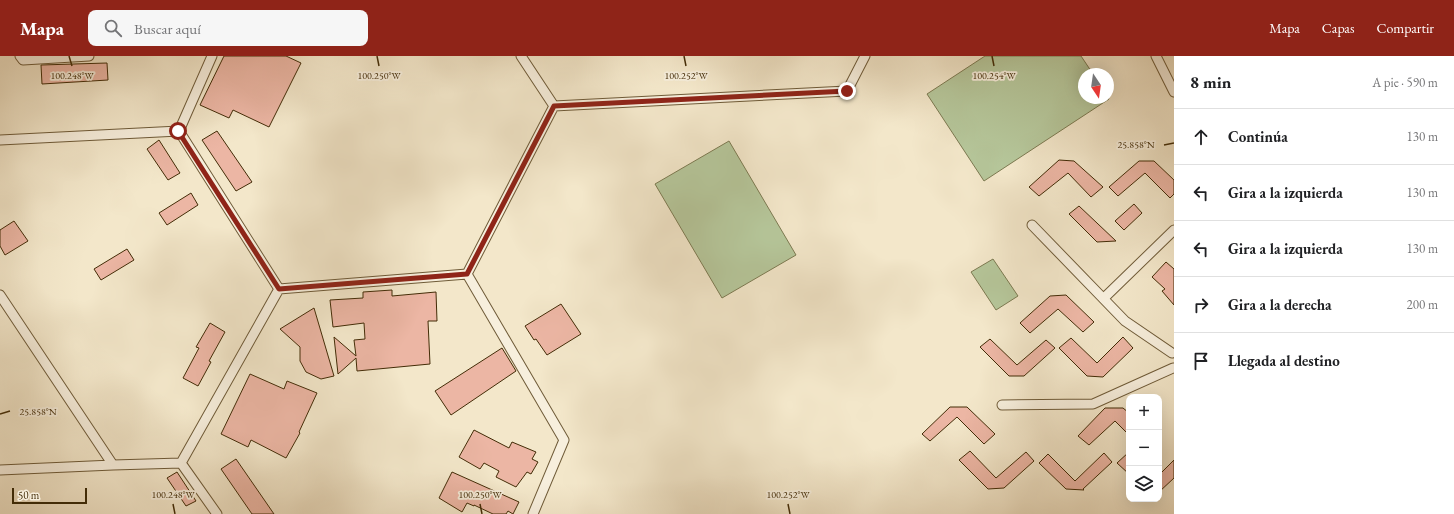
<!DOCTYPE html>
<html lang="es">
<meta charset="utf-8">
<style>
:root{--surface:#fff;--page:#f6f6f6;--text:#202124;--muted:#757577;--line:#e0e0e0;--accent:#8f2418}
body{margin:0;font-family:"EB Garamond",serif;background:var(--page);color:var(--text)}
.controls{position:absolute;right:12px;bottom:12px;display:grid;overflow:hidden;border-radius:8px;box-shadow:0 4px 16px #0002}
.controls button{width:36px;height:36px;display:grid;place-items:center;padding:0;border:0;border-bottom:1px solid var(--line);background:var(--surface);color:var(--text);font:20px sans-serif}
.compass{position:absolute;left:1078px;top:12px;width:36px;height:36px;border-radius:50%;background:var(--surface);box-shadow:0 4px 16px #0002;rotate:167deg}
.scale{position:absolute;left:12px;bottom:10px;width:75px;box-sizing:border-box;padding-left:4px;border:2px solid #432c07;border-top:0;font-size:11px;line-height:14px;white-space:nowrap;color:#432c07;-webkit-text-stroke:3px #f7efdd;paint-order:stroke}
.stop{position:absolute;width:12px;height:12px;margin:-9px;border:3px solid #8f2418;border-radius:50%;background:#fff}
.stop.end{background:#8f2418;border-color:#fff;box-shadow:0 1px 4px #0008}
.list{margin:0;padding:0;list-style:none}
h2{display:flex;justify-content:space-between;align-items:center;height:52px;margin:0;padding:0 16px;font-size:17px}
h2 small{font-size:13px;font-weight:400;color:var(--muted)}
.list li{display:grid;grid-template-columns:26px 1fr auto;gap:12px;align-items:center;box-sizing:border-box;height:56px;padding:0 16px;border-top:1px solid var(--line)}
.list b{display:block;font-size:15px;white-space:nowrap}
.list em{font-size:13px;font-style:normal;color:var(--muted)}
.icon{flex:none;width:22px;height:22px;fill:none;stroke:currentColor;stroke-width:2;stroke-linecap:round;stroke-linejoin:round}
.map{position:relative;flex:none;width:1174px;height:458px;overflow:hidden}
header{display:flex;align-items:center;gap:24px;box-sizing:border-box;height:56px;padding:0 20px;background:var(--accent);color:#fff}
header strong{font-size:19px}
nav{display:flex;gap:22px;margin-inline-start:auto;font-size:14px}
.search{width:280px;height:36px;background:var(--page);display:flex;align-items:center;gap:10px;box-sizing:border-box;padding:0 14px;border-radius:8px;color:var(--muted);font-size:15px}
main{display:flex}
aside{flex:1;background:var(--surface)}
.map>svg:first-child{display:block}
.green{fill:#b6c79b;stroke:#7c7a51}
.building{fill:#ecb6a4;stroke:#432c07}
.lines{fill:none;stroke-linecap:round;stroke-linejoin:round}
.minor-casing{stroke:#6f5b38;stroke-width:11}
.minor{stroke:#f7efdd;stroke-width:9}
.route{stroke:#8f2418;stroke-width:5}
.ticks{fill:none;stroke:#432c07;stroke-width:1.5}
.ticks-label{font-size:10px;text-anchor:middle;fill:#432c07;stroke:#f7efdd;stroke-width:3.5;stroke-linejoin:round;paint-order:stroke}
</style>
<header>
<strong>Mapa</strong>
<div class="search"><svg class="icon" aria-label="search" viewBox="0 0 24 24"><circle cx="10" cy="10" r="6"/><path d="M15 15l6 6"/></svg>Buscar aquí</div>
<nav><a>Mapa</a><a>Capas</a><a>Compartir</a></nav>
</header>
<main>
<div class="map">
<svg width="1174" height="458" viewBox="0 0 1174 458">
<rect width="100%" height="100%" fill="#f3e7ca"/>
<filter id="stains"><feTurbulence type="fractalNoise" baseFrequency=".005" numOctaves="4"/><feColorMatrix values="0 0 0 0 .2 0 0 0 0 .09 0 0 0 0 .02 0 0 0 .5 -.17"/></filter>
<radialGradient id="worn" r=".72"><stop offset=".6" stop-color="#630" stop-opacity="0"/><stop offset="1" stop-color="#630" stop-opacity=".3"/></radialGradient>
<path class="green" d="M 985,0 L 1081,0 L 1093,18 L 1084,18 L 1084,42 L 1108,41 L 1109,43 L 984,125 L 927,38 Z
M 729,85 L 796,199 L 722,242 L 655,128 Z
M 993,203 L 1018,240 L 996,254 L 971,216 Z"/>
<path class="building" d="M 224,0 L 286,0 L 301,7 L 269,71 L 233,54 L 229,62 L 200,49 Z
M 107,7 L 108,24 L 42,28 L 41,9 Z
M 217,75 L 252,126 L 236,135 L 202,84 Z
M 159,84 L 180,117 L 168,124 L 147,93 Z
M 1059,104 L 1074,105 L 1103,131 L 1091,141 L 1068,117 L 1039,140 L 1029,131 Z
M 1139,105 L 1154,105 L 1174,124 L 1174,138 L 1170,142 L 1145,117 L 1118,140 L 1109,131 Z
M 191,137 L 198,149 L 167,169 L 159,157 Z
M 1134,148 L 1142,157 L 1124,174 L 1115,165 Z
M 1079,150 L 1116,185 L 1097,186 L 1069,158 Z
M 14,165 L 28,185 L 5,199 L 0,190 L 0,174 Z
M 127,193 L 134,204 L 101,224 L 94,213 Z
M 1166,206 L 1174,213 L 1174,249 L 1162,235 L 1165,233 L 1152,221 Z
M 392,234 L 392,240 L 436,236 L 437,265 L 428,265 L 430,308 L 357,315 L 356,302 L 338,318 L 334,281 L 356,300 L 354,284 L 365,283 L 364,267 L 333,271 L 330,244 L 363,242 L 363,236 Z
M 1066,239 L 1094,266 L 1083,276 L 1058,253 L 1030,277 L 1020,267 L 1050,240 Z
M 561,248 L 581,278 L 547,299 L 536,283 L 534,284 L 525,270 Z
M 314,252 L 334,320 L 321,323 L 306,316 L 300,305 L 300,291 L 280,273 Z
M 210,267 L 225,276 L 209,305 L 211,306 L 198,330 L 183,322 L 199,292 L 196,291 Z
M 1123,281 L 1133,292 L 1103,321 L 1087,320 L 1059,292 L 1071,282 L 1097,307 Z
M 990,283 L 1017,309 L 1046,284 L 1055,292 L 1024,320 L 1009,320 L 980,291 Z
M 502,292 L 516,315 L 451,359 L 435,335 Z
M 250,318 L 284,333 L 287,325 L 317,337 L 299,376 L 300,377 L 286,402 L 251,384 L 248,391 L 221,378 Z
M 950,351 L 967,351 L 995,378 L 984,388 L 957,361 L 930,385 L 922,378 Z
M 1105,352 L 1123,352 L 1129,357 L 1129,379 L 1115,365 L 1089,389 L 1078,380 Z
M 474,374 L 509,392 L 512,386 L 536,396 L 532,403 L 538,406 L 531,418 L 527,416 L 516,431 L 496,421 L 499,415 L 484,407 L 480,413 L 459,401 Z
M 970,395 L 996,422 L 1026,396 L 1034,405 L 1004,432 L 988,433 L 959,404 Z
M 1129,396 L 1129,418 L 1117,407 Z
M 1104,397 L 1112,406 L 1083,433 L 1084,434 L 1066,433 L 1039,407 L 1048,398 L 1075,425 Z
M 236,403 L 274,458 L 252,458 L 221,413 Z
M 1174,404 L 1174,422 L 1159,436 L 1159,419 Z
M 177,416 L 196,445 L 186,450 L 167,422 Z
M 452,416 L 519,446 L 513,458 L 508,455 L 506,458 L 493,458 L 474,449 L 474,450 L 467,447 L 462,456 L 439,442 Z"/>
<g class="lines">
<g class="minor-casing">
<path id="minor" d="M 20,0 L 23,4 L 89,0
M 212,0 L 179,75 L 279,233
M 521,0 L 554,50 L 847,35 L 865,0
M 1156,0 L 1174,36
M 0,84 L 179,75
M 1032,169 L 1125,265 L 1172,297
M 467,218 L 564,384 L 533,458
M 0,239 L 113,409
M 1104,242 L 1174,174
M 1002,349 L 1093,348 L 1173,312
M 181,407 L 279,233 L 467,218 L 554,50
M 0,414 L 113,409 L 181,407 L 217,458"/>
</g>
<use href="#minor" class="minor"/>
</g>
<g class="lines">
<path class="route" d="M 178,75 L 279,233 L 467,218 L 554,50 L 847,35"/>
</g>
<path class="ticks" d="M 69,0 L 72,10M 377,0 L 379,10M 684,0 L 686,10M 992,0 L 994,10M 1164,89 L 1174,87M 0,358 L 10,355M 173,448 L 175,458M 480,448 L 482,458M 788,448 L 790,458"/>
<g class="ticks-label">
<text x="72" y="23">100.248°W</text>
<text x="379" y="23">100.250°W</text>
<text x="686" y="23">100.252°W</text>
<text x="994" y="23">100.254°W</text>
<text x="1136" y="92">25.858°N</text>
<text x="38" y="359">25.858°N</text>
<text x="173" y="442">100.248°W</text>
<text x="480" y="442">100.250°W</text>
<text x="788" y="442">100.252°W</text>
</g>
<rect width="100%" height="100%" filter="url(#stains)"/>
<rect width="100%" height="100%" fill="url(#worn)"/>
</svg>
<div class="controls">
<button>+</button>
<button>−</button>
<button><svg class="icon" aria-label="layers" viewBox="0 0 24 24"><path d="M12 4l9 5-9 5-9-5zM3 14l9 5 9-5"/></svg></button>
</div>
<svg class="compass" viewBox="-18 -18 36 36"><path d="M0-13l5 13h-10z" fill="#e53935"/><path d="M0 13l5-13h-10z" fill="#757577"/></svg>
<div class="scale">50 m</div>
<div class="stop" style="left:178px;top:75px"></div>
<div class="stop end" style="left:847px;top:35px"></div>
</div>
<aside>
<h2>8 min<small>A pie · 590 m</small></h2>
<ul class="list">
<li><svg class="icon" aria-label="ahead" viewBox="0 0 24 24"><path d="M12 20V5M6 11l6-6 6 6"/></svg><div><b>Continúa</b></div><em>130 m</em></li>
<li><svg class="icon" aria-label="left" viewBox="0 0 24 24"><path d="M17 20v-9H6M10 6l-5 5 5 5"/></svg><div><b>Gira a la izquierda</b></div><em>130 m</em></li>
<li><svg class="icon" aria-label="left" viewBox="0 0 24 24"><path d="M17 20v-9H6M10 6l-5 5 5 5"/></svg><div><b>Gira a la izquierda</b></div><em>130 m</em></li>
<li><svg class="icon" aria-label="right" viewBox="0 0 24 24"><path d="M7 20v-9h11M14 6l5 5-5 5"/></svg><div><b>Gira a la derecha</b></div><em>200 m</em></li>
<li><svg class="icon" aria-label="arrive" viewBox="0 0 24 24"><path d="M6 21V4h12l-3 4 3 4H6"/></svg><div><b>Llegada al destino</b></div></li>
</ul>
</aside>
</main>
